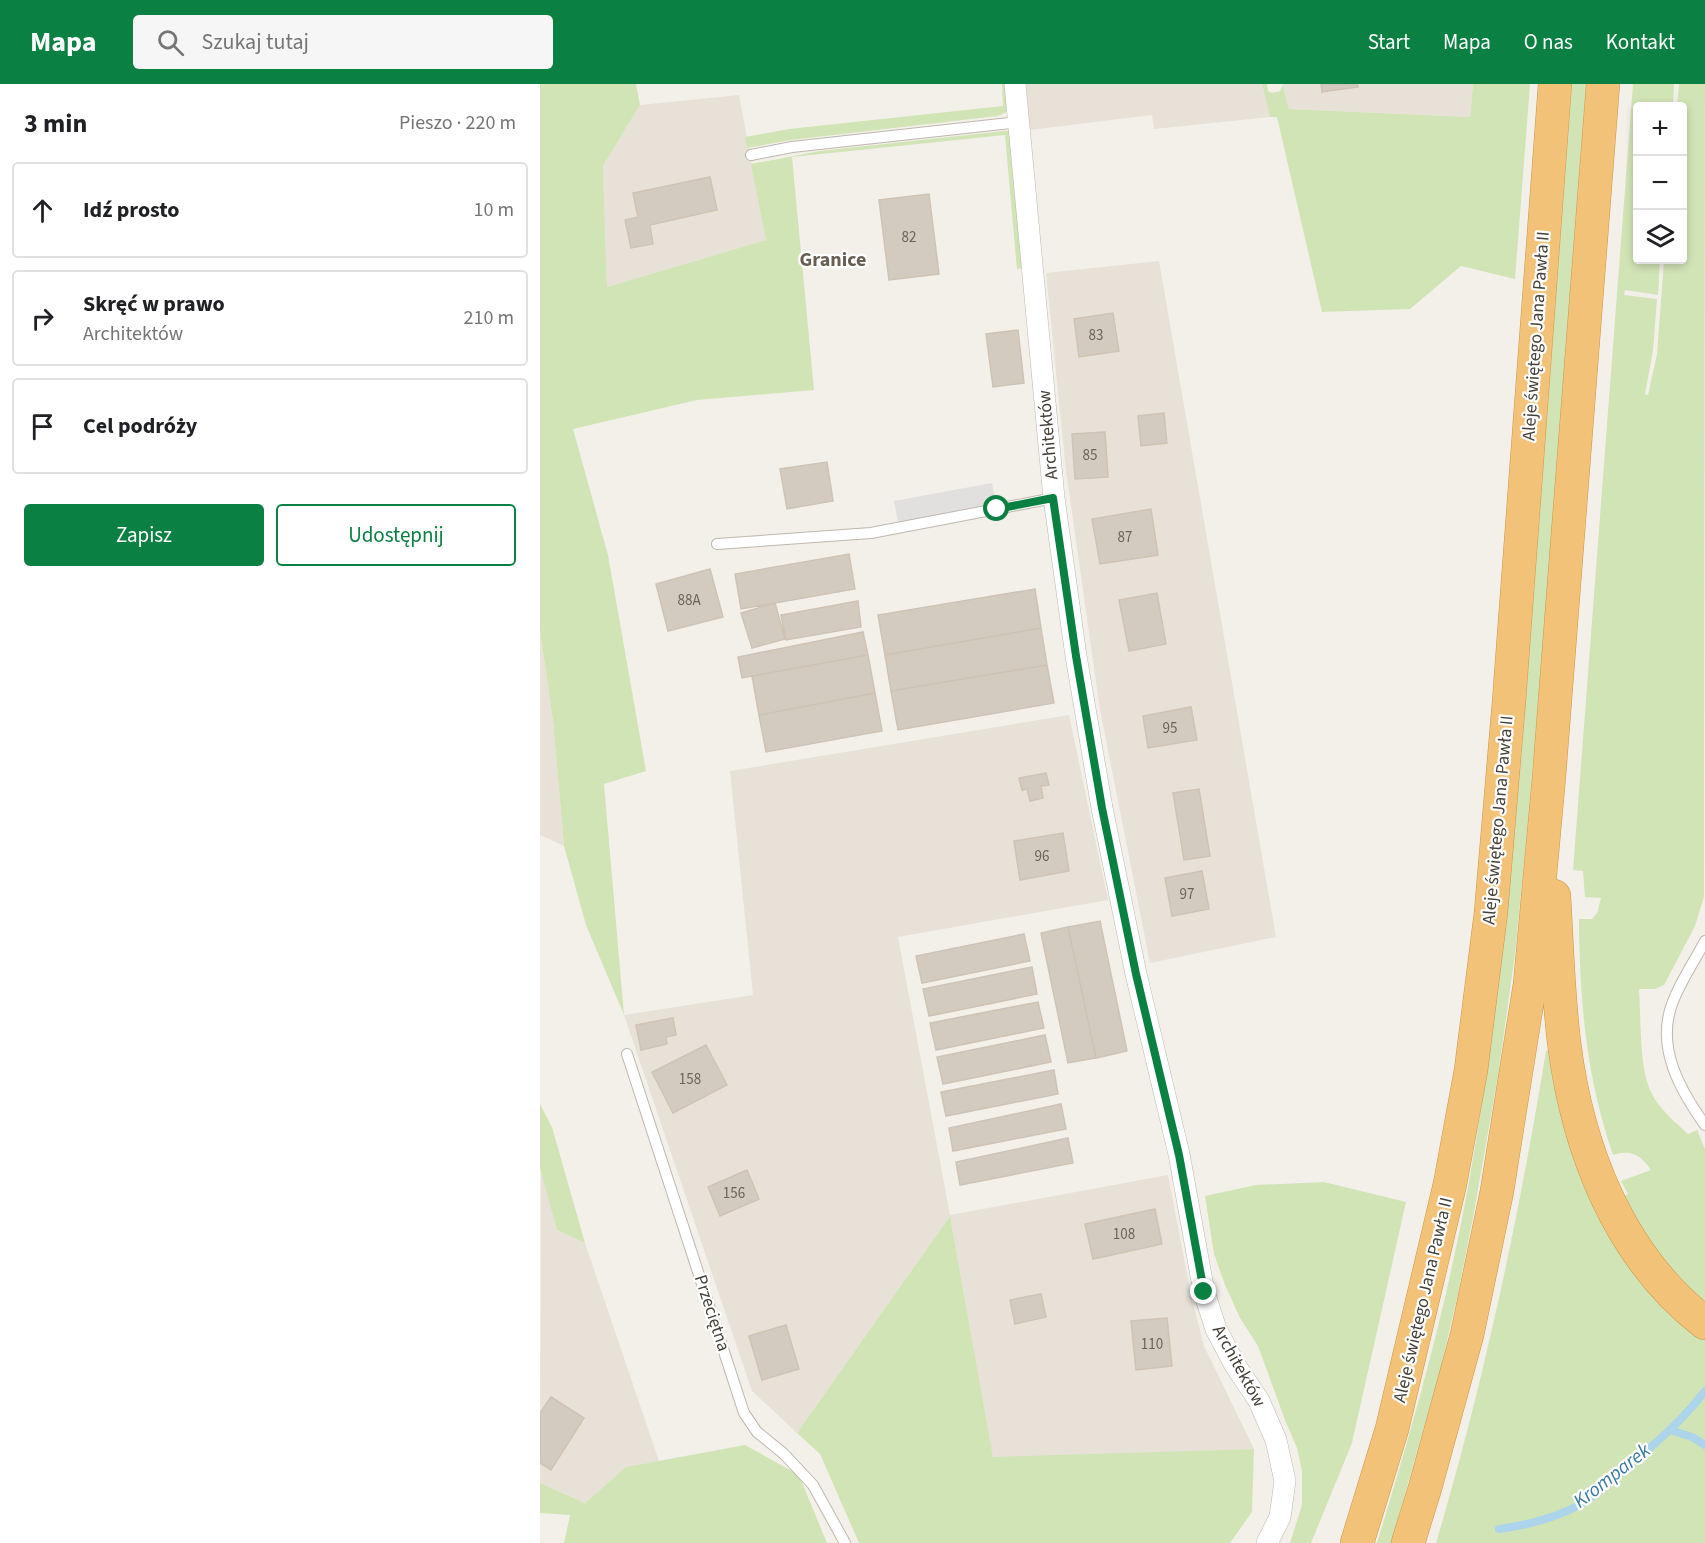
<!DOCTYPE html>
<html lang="pl">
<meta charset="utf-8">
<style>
:root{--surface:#fff;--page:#f6f6f6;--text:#202124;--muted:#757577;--line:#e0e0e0;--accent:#0b8043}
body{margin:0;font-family:"Source Sans 3",sans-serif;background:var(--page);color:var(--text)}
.controls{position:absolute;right:18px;top:18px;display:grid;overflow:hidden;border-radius:6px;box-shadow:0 3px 9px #0003}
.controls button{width:54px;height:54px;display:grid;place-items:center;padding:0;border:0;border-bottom:2px solid var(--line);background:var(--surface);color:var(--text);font:30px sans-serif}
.stop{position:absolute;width:18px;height:18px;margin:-14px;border:4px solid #0b8043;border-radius:50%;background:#fff}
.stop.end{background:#0b8043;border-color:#fff;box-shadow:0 2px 6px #0008}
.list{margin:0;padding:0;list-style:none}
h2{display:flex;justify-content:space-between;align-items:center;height:78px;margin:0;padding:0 24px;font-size:26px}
h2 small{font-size:20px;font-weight:400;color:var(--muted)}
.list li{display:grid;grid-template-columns:39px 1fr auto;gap:18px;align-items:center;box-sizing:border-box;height:96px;margin:0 12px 12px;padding:0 12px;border:2px solid var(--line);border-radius:6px}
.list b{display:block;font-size:22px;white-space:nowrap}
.list p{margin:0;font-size:20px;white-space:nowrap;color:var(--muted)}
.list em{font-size:20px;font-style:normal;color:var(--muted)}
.actions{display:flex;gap:12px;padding:18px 24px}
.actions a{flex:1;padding:14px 0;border:2px solid var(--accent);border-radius:6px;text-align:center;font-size:21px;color:var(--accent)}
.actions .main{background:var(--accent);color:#fff}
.icon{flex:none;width:33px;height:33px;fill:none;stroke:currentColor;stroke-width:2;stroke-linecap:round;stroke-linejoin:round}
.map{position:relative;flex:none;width:1165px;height:1459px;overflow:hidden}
header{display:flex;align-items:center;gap:36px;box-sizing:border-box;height:84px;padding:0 30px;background:var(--accent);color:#fff}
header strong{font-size:28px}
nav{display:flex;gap:33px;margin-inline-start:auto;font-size:21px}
.search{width:420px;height:54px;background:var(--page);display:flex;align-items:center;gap:15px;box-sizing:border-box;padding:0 21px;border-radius:6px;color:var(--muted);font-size:22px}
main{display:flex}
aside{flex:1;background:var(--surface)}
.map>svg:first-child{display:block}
.residential{fill:#e7e1d8}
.green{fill:#d1e4b6}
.parking{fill:#e2e0de}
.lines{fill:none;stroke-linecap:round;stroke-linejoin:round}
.stream{stroke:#acd4ea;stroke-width:8}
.building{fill:#d4cbc0;stroke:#cec3b4;stroke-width:1.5}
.lane-casing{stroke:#beb7ad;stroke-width:12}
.street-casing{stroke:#beb7ad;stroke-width:22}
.highway-casing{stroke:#cf9648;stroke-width:34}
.lane{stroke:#fff;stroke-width:10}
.street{stroke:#fff;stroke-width:21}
.highway{stroke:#f1c277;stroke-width:33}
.route{stroke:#0b8043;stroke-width:8}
.labels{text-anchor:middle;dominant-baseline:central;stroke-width:4.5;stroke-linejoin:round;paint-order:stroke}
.number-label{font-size:15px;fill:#6a635a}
.street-label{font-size:18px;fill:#464038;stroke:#fff}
.neighbourhood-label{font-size:20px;font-weight:bold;fill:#685e51;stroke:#fff}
.water-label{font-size:20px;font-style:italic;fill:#397aa1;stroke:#fff}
</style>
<header>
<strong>Mapa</strong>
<div class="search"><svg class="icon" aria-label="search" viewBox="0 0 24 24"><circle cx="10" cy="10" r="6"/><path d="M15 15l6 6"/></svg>Szukaj tutaj</div>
<nav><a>Start</a><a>Mapa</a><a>O nas</a><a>Kontakt</a></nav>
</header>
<main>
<aside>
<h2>3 min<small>Pieszo · 220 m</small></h2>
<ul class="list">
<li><svg class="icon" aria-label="ahead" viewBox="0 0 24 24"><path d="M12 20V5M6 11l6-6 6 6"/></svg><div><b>Idź prosto</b></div><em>10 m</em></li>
<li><svg class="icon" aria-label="right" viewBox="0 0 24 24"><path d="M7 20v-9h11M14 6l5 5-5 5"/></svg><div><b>Skręć w prawo</b><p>Architektów</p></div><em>210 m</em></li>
<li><svg class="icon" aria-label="arrive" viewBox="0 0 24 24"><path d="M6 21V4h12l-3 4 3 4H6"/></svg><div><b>Cel podróży</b></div></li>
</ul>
<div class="actions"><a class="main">Zapisz</a><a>Udostępnij</a></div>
</aside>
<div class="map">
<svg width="1165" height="1459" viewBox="0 0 1165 1459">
<rect width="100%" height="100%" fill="#f3f0ea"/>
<path class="residential" d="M 486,0 L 722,0 L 730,33 L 614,45 L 612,31 L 490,46 Z
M 743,0 L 933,0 L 930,33 L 749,25 Z
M 199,11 L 226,156 L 67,203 L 63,82 L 100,21 Z
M 619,177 L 736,853 L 610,879 L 560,626 L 526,387 L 506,189 Z
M 0,546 L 13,637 L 24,762 L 0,751 Z
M 529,631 L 568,816 L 358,853 L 410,1131 L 628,1091 L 651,1211 L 664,1262 L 714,1365 L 453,1374 L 410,1132 L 257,1349 L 212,1307 L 84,931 L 213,911 L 190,687 Z
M 1,1083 L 17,1146 L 45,1159 L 119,1377 L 86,1383 L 45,1419 L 0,1399 Z"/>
<path class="green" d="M 0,0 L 96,0 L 100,21 L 63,82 L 67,203 L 226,156 L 211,80 L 280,67 L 464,47 L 470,47 L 486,181 L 477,186 L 465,51 L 252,73 L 274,306 L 157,316 L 33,345 L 68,471 L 106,687 L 64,700 L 84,931 L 46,841 L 24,762 L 13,637 L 0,546 Z
M 462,0 L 468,0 L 470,24 L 465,29 L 457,32 L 251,56 L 207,64 L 205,53 L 249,45 L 463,22 Z
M 722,0 L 727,0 L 728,7 L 732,9 L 740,7 L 743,1 L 749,25 L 930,33 L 933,0 L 990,0 L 975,195 L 921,182 L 870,225 L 782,228 L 737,33 L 730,33 Z
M 1032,0 L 1046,0 L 1006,527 L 986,759 L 975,870 L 958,992 L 934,1128 L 918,1210 L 900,1287 L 851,1459 L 837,1459 C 874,1339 908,1217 930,1092 C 970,863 985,631 1002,399 C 1012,266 1022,133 1032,0 Z
M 1093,0 L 1134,0 L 1133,22 L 1098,22 L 1098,176 L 1120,176 L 1118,211 L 1085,206 L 1084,211 L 1117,215 L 1113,267 L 1105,310 L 1108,311 L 1117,270 L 1124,176 L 1142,176 L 1142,22 L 1137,22 L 1139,0 L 1165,0 L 1164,813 L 1155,842 L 1124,901 L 1115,905 L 1099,905 C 1101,933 1099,983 1111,1008 C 1119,1025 1134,1037 1148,1050 L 1157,1046 L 1165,1065 L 1165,1222 L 1128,1185 L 1081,1114 L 1088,1110 L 1081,1097 L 1111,1086 C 1101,1071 1091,1065 1073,1071 C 1047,994 1041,929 1039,849 L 1039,835 L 1052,835 L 1057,829 L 1061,814 L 1045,813 L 1043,787 L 1033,786 Z
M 1012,966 L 1023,1029 L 1159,1251 L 1165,1256 L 1165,1459 L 896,1459 C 944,1297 979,1133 1006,967 Z
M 0,1020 L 12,1043 L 45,1159 L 17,1146 L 0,1084 Z
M 784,1098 L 866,1118 L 812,1359 L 771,1459 L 750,1459 L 762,1421 L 762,1387 L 757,1364 L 745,1336 L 718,1262 L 700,1234 L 685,1201 L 674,1170 L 665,1112 L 716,1101 Z
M 410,1132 L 453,1373 L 714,1365 L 712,1428 L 690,1459 L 319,1459 L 280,1370 L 257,1349 Z
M 205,1361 L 259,1391 L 287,1459 L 24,1459 L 30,1431 L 0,1429 L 0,1399 L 45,1419 L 86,1383 Z"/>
<path class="parking" d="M 452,399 L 457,425 L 359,444 L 354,417 Z"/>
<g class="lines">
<path class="stream" d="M 1130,1346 L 1152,1353 L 1165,1361
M 959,1445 C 987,1441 1014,1435 1039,1421 C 1057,1411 1074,1395 1090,1381 C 1117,1358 1144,1335 1165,1307"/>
</g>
<path class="building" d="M 781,0 L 817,0 L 818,3 L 782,8 Z
M 170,93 L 177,126 L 110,141 L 113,160 L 91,164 L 85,136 L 98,133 L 93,109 Z
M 389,110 L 399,190 L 349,196 L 339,116 Z
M 573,229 L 579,267 L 539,273 L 534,235 Z
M 478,246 L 484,299 L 453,303 L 446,250 Z
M 624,329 L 627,359 L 601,362 L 598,332 Z
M 565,348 L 568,393 L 535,395 L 532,350 Z
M 287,378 L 293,417 L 247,425 L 240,385 Z
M 611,425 L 618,471 L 560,480 L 552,435 Z
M 309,470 L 315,505 L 201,525 L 195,490 Z
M 170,485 L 183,533 L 128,547 L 116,500 Z
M 495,505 L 501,544 L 345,571 L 338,531 Z
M 617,509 L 626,560 L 589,567 L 579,516 Z
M 318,517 L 321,543 L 246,556 L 241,531 Z
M 235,519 L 245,555 L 212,564 L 201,529 Z
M 501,544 L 507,581 L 351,607 L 345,571 Z
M 323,548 L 328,571 L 202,594 L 198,573 Z
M 328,571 L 335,609 L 219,631 L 212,592 Z
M 507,581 L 514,619 L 358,646 L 351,607 Z
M 335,609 L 342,647 L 226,668 L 219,631 Z
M 651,623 L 657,656 L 608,664 L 603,632 Z
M 506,689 L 509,701 L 501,702 L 503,714 L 490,717 L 487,705 L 482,706 L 479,694 Z
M 659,705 L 670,772 L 644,776 L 633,709 Z
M 523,749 L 529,787 L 480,796 L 474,757 Z
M 662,787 L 669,825 L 632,832 L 625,794 Z
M 560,837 L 587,967 L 556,974 L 528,843 Z
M 528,843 L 556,974 L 528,979 L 501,849 Z
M 484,850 L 490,877 L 382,899 L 376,872 Z
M 492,883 L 497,910 L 389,932 L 383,905 Z
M 498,918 L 504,944 L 396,966 L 390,939 Z
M 133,934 L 136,951 L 126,953 L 127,960 L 101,966 L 96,941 Z
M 505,951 L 511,978 L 403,1000 L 397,973 Z
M 166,961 L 187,1001 L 133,1029 L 112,988 Z
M 514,986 L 518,1010 L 406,1032 L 401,1008 Z
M 521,1020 L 526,1045 L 413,1067 L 409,1044 Z
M 528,1054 L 533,1079 L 420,1101 L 416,1078 Z
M 207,1086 L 219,1115 L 180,1132 L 168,1103 Z
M 615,1125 L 622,1160 L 553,1175 L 545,1140 Z
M 501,1210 L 506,1233 L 475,1240 L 470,1216 Z
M 627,1234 L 632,1282 L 596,1286 L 591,1237 Z
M 246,1241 L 259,1285 L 222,1296 L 209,1252 Z
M 11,1313 L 44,1334 L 11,1386 L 0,1379 L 0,1329 Z"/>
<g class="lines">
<g class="lane-casing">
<path id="lane" d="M 211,71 L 252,63 L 479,38
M 177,460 L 331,449 L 514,414
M 1165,857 C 1154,878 1140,898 1132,920 C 1116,964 1140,1006 1165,1041
M 87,970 L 204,1329 L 217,1348 L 244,1370 L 273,1401 L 305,1459"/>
</g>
<g class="street-casing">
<path id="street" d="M 475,0 L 514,414 L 536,572 L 562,724 L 596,890 L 639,1070 L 664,1208 L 676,1245 L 695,1281 L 719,1317 L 736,1356 L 745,1397 L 740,1433 L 727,1459"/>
</g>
<g class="highway-casing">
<path id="highway" d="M 1014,812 C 1017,861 1018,909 1024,958 C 1037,1063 1078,1172 1165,1239
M 817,1459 L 852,1345 L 910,1100 L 931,986 L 951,828 L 969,617 L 1015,0
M 868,1459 L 885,1404 L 927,1251 L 957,1107 L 990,900 L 1009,693 L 1063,0"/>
</g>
<use href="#lane" class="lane"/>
<use href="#street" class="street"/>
<use href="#highway" class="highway"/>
</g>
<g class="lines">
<path class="route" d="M 457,425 L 513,414 L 536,572 L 562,724 L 596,890 L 639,1071 L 664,1208"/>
</g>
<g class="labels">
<g class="number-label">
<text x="369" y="153">82</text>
<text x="556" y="251">83</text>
<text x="550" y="371">85</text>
<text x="585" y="453">87</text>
<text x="149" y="516">88A</text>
<text x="630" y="644">95</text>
<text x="502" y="772">96</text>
<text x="647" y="810">97</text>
<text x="150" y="995">158</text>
<text x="194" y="1109">156</text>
<text x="584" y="1150">108</text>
<text x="612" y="1260">110</text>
</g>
<g class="street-label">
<text transform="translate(996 252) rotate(-86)">Aleje świętego Jana Pawła II</text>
<text transform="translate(508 351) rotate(-95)">Architektów</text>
<text transform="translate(958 736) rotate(-85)">Aleje świętego Jana Pawła II</text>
<text transform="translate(883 1216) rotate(-77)">Aleje świętego Jana Pawła II</text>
<text transform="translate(172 1229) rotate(72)">Przeciętna</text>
<text transform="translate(699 1282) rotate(61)">Architektów</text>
</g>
<g class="neighbourhood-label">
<text x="293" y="176">Granice</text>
</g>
<g class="water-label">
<text transform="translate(1072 1392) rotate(-38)">Kromparek</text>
</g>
</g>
</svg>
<div class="controls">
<button>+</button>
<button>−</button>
<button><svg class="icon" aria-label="layers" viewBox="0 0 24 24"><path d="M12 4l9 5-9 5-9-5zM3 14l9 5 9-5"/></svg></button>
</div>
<div class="stop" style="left:457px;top:425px"></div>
<div class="stop end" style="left:664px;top:1208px"></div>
</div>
</main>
